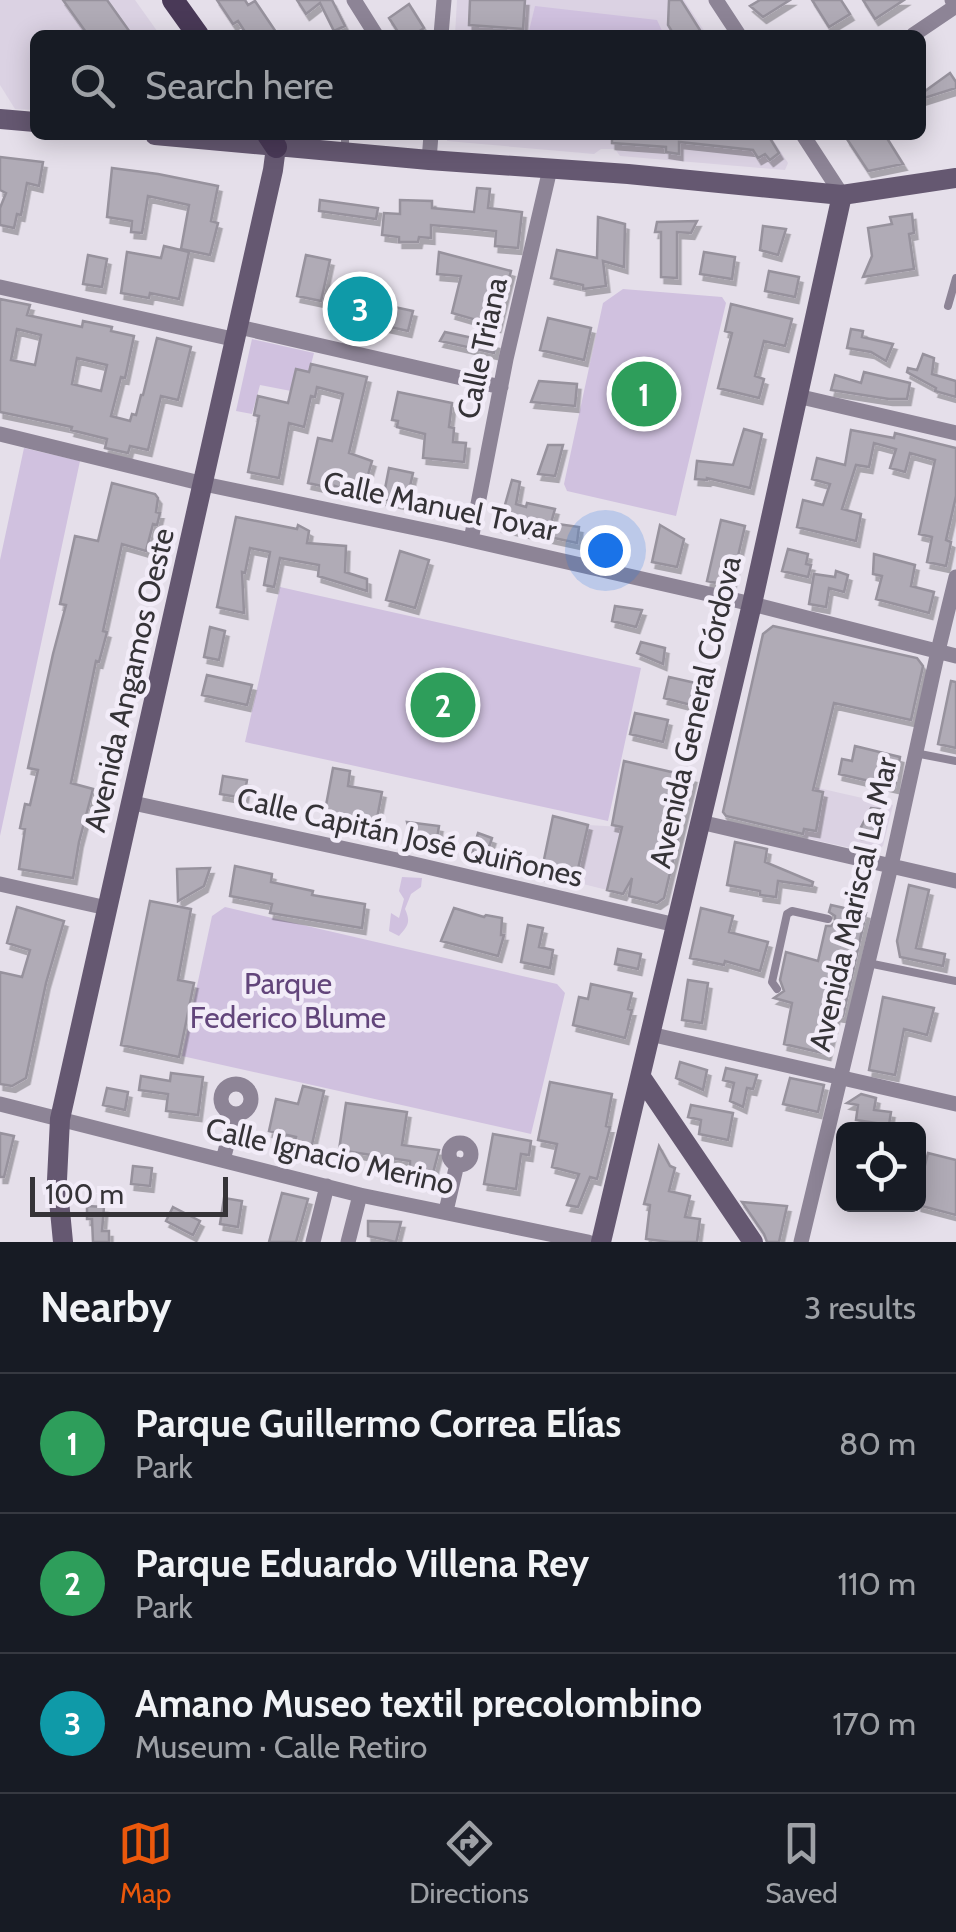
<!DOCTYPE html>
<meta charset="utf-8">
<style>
:root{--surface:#171b24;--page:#242831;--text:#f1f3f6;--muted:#9ea1a6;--line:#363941;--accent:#ea580c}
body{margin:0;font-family:Cabin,sans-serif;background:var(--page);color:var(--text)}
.controls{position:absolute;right:30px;bottom:30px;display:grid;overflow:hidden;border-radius:15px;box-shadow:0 5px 25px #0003}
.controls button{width:90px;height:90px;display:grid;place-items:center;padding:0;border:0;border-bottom:2px solid var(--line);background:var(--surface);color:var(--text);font:50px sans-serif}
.scale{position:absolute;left:30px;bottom:25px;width:198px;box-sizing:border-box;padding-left:10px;border:5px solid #353337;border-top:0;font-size:28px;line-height:35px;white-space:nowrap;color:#353337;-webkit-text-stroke:8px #f2ecf8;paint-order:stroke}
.you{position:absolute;left:605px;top:550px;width:35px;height:35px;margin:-25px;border:8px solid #fff;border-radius:50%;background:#1a73e8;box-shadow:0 0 0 15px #1a73e833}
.badge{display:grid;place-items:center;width:65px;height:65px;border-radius:50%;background:var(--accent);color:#fff;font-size:32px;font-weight:700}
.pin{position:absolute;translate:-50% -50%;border:5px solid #fff;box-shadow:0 2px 10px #0006}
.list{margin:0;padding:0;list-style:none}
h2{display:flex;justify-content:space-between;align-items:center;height:130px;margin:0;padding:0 40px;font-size:42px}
h2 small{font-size:32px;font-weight:400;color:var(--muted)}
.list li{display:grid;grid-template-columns:65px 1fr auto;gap:30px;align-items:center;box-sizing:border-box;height:140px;padding:0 40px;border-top:2px solid var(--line)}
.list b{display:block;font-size:38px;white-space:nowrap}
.list p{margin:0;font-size:32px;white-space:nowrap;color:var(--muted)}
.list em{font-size:32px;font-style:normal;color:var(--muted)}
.icon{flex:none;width:55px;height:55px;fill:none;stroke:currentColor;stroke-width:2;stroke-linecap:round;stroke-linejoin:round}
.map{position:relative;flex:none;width:956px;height:1242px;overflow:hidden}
.search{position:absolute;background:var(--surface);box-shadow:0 5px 25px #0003;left:30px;right:30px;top:30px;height:110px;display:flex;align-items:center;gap:25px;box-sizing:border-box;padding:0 35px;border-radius:15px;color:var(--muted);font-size:38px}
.sheet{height:550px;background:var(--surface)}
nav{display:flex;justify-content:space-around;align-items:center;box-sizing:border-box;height:140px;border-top:2px solid var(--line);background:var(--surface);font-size:28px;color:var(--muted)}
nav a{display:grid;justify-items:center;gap:5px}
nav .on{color:var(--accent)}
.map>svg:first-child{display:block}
.built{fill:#dbd2e3}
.green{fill:#d0c1df}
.building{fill:#b0abb6;stroke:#97929d;stroke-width:2.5;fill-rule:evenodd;filter:url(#shadow)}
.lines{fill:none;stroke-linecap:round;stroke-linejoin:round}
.lane{stroke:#8d8496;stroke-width:8}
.street{stroke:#8d8496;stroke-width:15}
.secondary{stroke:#655871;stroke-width:20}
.primary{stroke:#493957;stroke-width:22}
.labels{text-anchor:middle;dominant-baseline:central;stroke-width:9;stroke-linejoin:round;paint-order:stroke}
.street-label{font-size:30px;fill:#353337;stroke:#f2ecf8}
.park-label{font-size:30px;fill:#62457b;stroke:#f2ecf8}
</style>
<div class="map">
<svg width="956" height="1242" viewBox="0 0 956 1242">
<defs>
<filter id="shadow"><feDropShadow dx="3.5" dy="6" stdDeviation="0" flood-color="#0004"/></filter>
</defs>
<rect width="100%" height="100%" fill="#e5dfea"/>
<path class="built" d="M 0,0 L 135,0 L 160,35 L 35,35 L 35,110 L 15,109 L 0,85 Z
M 457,0 L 684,0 L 707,35 L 455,35 Z
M 448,135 L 770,135 L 788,163 L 785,170 L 620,156 L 615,149 L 601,149 L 594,154 L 447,141 Z
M 814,787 L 893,805 L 883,846 L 873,853 L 802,837 Z
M 588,825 L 622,827 L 607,890 L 575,882 Z"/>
<path class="green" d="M 535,6 L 657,20 L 664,35 L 528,35 Z
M 623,289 L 722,297 L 726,303 L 676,516 L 567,491 L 564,484 L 603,303 Z
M 252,339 L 314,353 L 309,372 L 296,369 L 291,391 L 260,385 L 252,414 L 236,411 Z
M 24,448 L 80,461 L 0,836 L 0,560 Z
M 280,587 L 641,668 L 608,821 L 245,742 Z
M 402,877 L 422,878 L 421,887 L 411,894 L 405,909 C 411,922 408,926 399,936 L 389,931 L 391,913 L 399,918 L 404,899 L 399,891 Z
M 225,907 L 557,984 L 565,993 L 531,1134 L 182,1056 L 212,916 Z"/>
<path class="building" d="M 63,0 L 107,0 L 132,35 L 88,35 Z
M 217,0 L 245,0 L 248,5 L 255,1 L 278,35 L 247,35 L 238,21 L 233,24 Z
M 297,0 L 332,0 L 345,26 L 334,31 L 320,3 L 306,14 Z
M 470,0 L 525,0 L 523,29 L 469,25 Z
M 669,0 L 681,0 L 703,35 L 674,35 L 668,25 Z
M 760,0 L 790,0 L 763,17 L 750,6 Z
M 812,0 L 841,0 L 850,14 L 829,27 Z
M 863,0 L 904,0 L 875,19 Z
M 409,4 L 424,28 L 414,35 L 400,35 L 389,18 Z
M 950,73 L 956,82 L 956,88 L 921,99 L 921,94 Z
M 612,135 L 768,135 L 779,153 L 770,160 L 765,154 L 758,158 L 753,150 L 679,142 L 679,154 L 666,152 L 666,147 L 612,143 Z
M 853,135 L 885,135 L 903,164 L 868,171 L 847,139 Z
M 0,157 L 43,162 L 39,186 L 27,183 L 21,215 L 17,214 L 14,228 L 0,225 L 0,208 L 6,193 L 0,190 Z
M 112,168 L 158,174 L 218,186 L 211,221 L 218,223 L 210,255 L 181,249 L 189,205 L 148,196 L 142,233 L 131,232 L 132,221 L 107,217 Z
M 477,188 L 490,189 L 488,208 L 522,212 L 518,248 L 495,246 L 496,231 L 466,228 L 431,225 L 431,238 L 419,237 L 418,242 L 399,242 L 399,237 L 382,235 L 384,213 L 400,214 L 400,200 L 432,201 L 432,208 L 474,212 Z
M 320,200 L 378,208 L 376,219 L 319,211 Z
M 912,214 L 914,233 L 909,234 L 914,269 L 863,277 L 872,256 L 868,228 L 892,224 L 890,217 Z
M 598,217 L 625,224 L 624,267 L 603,261 L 606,286 L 583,289 L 583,285 L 551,278 L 557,250 L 597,258 Z
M 697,221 L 691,233 L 677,232 L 677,278 L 661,277 L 661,232 L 655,232 L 657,222 Z
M 763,226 L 786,229 L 778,255 L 760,250 Z
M 164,246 L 189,252 L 179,299 L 150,293 L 149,298 L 121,293 L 127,252 L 161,258 Z
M 439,252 L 511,271 L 497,326 L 452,313 L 461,276 L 437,274 Z
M 704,252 L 735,257 L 732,279 L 700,274 Z
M 88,255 L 107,259 L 102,287 L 83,284 Z
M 306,255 L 330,260 L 321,301 L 297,296 Z
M 769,271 L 799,277 L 795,297 L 765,291 Z
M 347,292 L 380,301 L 380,304 L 413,311 L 408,331 L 341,316 Z
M 0,299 L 30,305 L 27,315 L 82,327 L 83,321 L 112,327 L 111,331 L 134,336 L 125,378 L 121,377 L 111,416 L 130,421 L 132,414 L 136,415 L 141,395 L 143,395 L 157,338 L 191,347 L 178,400 L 161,396 L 148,450 L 130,446 L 128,453 L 105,448 L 107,439 L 71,430 L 72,427 L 0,412 ZM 17,329 L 41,335 L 35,365 L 11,360 ZM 77,358 L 107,365 L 101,391 L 72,384 Z
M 731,304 L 792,319 L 785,346 L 764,341 L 755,376 L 764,379 L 759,398 L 718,388 L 732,333 L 725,331 Z
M 548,318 L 591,328 L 584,360 L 540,350 Z
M 851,329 L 863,331 L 862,337 L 893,344 L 886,361 L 871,352 L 847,348 Z
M 445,332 L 496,343 L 494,353 L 440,341 Z
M 923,354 L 934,358 L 932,374 L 956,381 L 956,397 L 935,391 L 936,388 L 907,372 L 908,368 L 917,370 Z
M 311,364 L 367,377 L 349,453 L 372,461 L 362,495 L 335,486 L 335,489 L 308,483 L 318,438 L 332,441 L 343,394 L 317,387 L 315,397 L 311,396 L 304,427 L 289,423 L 279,478 L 248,472 L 259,416 L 254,415 L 258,396 L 288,403 L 296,369 L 309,372 Z
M 864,372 L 910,383 L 907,399 L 889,399 L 831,390 L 835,375 L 861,383 Z
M 539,381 L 577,384 L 575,406 L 531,402 Z
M 398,392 L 452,403 L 449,427 L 454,428 L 453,442 L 466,443 L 464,462 L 423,458 L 425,434 L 397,427 L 398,421 L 392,420 Z
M 744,429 L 762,434 L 750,488 L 707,478 L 707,480 L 695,479 L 697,461 L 733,465 Z
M 851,430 L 894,438 L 895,433 L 956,448 L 956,496 L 946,540 L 951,542 L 946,566 L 927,562 L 932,537 L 919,534 L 935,460 L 910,453 L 905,472 L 890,468 L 896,449 L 874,443 L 869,467 L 856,465 L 842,509 L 861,514 L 856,541 L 797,527 L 803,500 L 823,505 L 830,484 L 812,479 L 817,458 L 845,465 Z
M 548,445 L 563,445 L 555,476 L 538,474 Z
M 389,468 L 413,473 L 406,504 L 383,499 Z
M 512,480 L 520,482 L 516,504 L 526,507 L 527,503 L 555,509 L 551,523 L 579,527 L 577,543 L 499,526 Z
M 112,483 L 155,494 L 158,498 L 156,512 L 160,513 L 157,525 L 153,524 L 146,551 L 122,544 L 103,631 L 107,632 L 99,662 L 96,661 L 71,783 L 93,789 L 79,842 L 73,878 L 19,869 L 25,829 L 20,828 L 25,804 L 30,805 L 38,770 L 28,768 L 53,654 L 66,605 L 60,604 L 75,536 L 98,541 Z
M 236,517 L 297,529 L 298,525 L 309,531 L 307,543 L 346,546 L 345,572 L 367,579 L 367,591 L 318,576 L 319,565 L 280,558 L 274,587 L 264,585 L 270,552 L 250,548 L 245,573 L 242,572 L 244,613 L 217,607 Z
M 721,520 L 745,526 L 731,586 L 707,581 Z
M 660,525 L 684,539 L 677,567 L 652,562 Z
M 788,549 L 808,554 L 806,564 L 811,565 L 808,577 L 782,571 Z
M 400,551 L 429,560 L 415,608 L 386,600 Z
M 874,554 L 915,565 L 911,586 L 934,592 L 929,613 L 876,599 L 882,576 L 873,574 Z
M 836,571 L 848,575 L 844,592 L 829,588 L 826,607 L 809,604 L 814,574 L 835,577 Z
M 615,606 L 642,610 L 636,627 L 612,621 Z
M 773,626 L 917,658 L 923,666 L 911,720 L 834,703 L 813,790 L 823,792 L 816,831 L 804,829 L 803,834 L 726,816 L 723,812 L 763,634 Z
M 210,627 L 225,631 L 219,660 L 204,657 Z
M 641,642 L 665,648 L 663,664 L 637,653 Z
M 207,675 L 252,685 L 247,705 L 202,695 Z
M 669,677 L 700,684 L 695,706 L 664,698 Z
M 951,681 L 956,682 L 956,748 L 938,744 Z
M 635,713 L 668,720 L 663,742 L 630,734 Z
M 855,746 L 900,757 L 895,787 L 839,774 L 842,759 L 852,761 Z
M 624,761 L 693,777 L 664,898 L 657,903 L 629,896 L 632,878 L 623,894 L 607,890 L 622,827 L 612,825 Z
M 333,768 L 350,771 L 348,786 L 382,792 L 375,829 L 324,816 Z
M 223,776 L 247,780 L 244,798 L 220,794 Z
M 871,808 L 880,809 L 877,835 L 858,833 Z
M 553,816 L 588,825 L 575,882 L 541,874 Z
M 407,822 L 439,826 L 436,845 L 412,842 Z
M 478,833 L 492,838 L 485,860 L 471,857 Z
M 735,842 L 767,849 L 765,862 L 813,882 L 812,886 L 778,881 L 776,897 L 760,895 L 760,891 L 727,885 Z
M 235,866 L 272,874 L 271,882 L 313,891 L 312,895 L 365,904 L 362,928 L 270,913 L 272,904 L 230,896 Z
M 210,868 L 204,886 L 178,901 L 177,869 Z
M 909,885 L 929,890 L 916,948 L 945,954 L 943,966 L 900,957 L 897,941 Z
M 150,901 L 191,909 L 178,980 L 194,983 L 179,1057 L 121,1045 Z
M 831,905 L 866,913 L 843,1016 L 836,1015 L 827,1054 L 784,1044 L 792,1003 L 774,998 L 784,991 L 780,980 L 786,952 L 818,961 L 826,926 L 831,926 L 835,922 L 835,916 L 829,912 Z
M 17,907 L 64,921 L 46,983 L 26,1078 L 12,1086 L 0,1084 L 0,972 L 22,977 L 30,950 L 7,943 Z
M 454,908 L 484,917 L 486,915 L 502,918 L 501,935 L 504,935 L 498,956 L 441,941 Z
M 701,908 L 733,916 L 729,932 L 768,942 L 760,971 L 725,961 L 724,965 L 690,958 Z
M 528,925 L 543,928 L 539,947 L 553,950 L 550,968 L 521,962 Z
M 618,949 L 641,954 L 638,969 L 615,964 Z
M 688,980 L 708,983 L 702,1023 L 682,1020 Z
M 591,984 L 632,993 L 628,1009 L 632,1010 L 625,1038 L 573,1025 L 579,997 L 588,999 Z
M 883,997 L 934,1008 L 927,1035 L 904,1029 L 895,1075 L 869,1070 Z
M 680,1062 L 707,1070 L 703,1090 L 676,1078 Z
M 726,1068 L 757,1075 L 753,1089 L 747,1088 L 743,1107 L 730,1101 L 734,1083 L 723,1080 Z
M 171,1073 L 203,1077 L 198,1115 L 166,1111 L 168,1094 L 139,1090 L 141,1076 L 170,1081 Z
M 790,1078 L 824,1085 L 818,1112 L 783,1104 Z
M 550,1082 L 612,1094 L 606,1126 L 610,1127 L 597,1179 L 590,1177 L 578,1207 L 567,1205 L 579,1174 L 552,1167 L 557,1144 L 538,1140 Z
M 303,1086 L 324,1091 L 311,1149 L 294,1145 L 296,1137 L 269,1131 L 276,1099 L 298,1104 Z
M 107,1088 L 128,1092 L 125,1110 L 103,1105 Z
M 861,1094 L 876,1098 L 874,1110 L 891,1112 L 889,1125 L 856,1120 L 858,1105 L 847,1103 Z
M 346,1103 L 407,1112 L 402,1145 L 439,1150 L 433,1173 L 410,1166 L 410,1161 L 339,1150 Z
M 691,1105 L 733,1113 L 728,1140 L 699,1134 L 701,1120 L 688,1117 Z
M 0,1133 L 14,1136 L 4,1177 L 0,1177 Z
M 493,1134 L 531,1141 L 529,1155 L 521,1154 L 516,1189 L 484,1184 Z
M 659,1146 L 670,1166 L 675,1168 L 669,1191 L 690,1196 L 685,1217 L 700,1219 L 697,1242 L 670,1242 L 646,1239 L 650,1205 L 644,1204 Z
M 928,1153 L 956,1160 L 956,1215 L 918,1205 L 918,1194 Z
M 133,1166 L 152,1168 L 150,1186 L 131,1184 Z
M 282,1193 L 308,1199 L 296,1242 L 269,1242 Z
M 224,1198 L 242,1201 L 238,1227 L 220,1224 Z
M 742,1202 L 787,1206 L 779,1242 L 767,1242 L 764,1234 Z
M 87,1206 L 104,1207 L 102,1231 L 109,1231 L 109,1242 L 93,1242 L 92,1219 L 87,1219 Z
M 173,1207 L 200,1221 L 193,1235 L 166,1221 Z
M 368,1221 L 401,1222 L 396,1242 L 368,1236 Z"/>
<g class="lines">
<path class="lane" d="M 345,152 L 345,135
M 948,306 L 956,278
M 915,753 L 956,761
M 868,963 L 956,981
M 777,989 L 772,982 L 787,914 L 792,911 L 828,919"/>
<path class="street" d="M 354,0 L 376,35
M 716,0 L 739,35
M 441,35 L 444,0
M 913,35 L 956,6 L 952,0
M 803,135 L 842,195
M 429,160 L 431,135
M 0,287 L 237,340
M 239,327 L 501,387
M 797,396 L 956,433
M 0,434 L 204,484 L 444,534 L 752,604 L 956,656
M 471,540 L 506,359 L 550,169
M 133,803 L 397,860 L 676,925
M 700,822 L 956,881
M 0,884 L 107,908
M 650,1034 L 956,1104
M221 1099a15 15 0 1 1 30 0a15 15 0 1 1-30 0Z
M 0,1104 L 360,1195 L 588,1242
M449 1154a11 11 0 1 1 22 0a11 11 0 1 1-22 0Z
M 223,1160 L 235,1114
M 446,1211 L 457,1164
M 313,1242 L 327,1186
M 348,1242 L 360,1195
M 801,1242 L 891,866 L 938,651 L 956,577"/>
<path class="secondary" d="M 0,119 L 35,122
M 155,135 L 429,160 L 628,174 L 842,195 L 956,178
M 641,1077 L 753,1242
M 63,1242 L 57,1180 L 60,1119 L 273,170 L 276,147
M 601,1242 L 752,604 L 842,195"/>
<path class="primary" d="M 173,0 L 198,35
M 268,135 L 276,147"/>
</g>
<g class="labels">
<g class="street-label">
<text transform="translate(482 348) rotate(-78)">Calle Triana</text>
<text transform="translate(440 506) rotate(12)">Calle Manuel Tovar</text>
<text transform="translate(129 680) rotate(-77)">Avenida Angamos Oeste</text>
<text transform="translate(695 712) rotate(-77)">Avenida General Córdova</text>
<text transform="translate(410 837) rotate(13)">Calle Capitán José Quiñones</text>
<text transform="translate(853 904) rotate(-77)">Avenida Mariscal La Mar</text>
<text transform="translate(330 1156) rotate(13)">Calle Ignacio Merino</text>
</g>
<g class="park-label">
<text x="288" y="983">Parque<tspan x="288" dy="34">Federico Blume</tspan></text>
</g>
</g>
</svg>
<div class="controls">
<button><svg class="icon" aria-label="locate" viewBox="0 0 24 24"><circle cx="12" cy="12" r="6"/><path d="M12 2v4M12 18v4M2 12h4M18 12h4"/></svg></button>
</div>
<div class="scale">100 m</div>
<div class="you"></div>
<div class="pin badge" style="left:644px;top:394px;background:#2e9e5b">1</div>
<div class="pin badge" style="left:443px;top:705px;background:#2e9e5b">2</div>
<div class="pin badge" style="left:360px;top:309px;background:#0f9aa8">3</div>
<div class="search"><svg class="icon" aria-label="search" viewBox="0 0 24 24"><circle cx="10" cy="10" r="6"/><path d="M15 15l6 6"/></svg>Search here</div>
</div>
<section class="sheet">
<h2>Nearby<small>3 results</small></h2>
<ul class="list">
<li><span class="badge" style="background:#2e9e5b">1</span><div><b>Parque Guillermo Correa Elías</b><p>Park</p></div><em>80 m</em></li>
<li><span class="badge" style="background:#2e9e5b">2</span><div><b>Parque Eduardo Villena Rey</b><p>Park</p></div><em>110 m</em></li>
<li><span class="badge" style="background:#0f9aa8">3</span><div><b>Amano Museo textil precolombino</b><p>Museum · Calle Retiro</p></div><em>170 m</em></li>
</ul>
</section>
<nav>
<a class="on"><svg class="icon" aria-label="map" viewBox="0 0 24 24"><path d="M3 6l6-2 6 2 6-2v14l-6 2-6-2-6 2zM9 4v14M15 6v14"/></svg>Map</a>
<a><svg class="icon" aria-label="directions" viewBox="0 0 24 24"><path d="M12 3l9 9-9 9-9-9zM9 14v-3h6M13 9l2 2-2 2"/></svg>Directions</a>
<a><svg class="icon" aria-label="saved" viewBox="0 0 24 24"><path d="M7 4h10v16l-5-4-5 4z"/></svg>Saved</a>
</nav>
